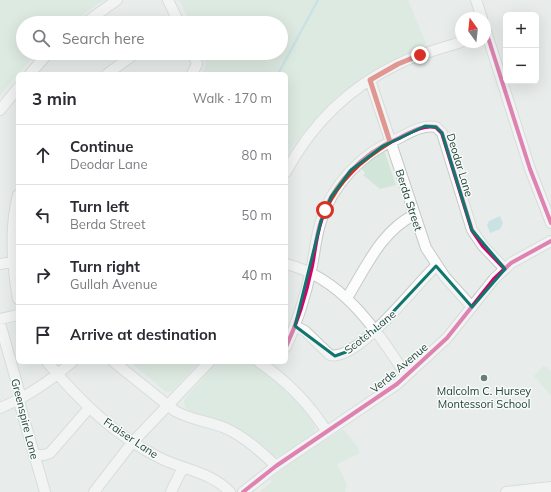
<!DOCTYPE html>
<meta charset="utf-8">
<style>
:root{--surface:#fff;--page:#f7f7f7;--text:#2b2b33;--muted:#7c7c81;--line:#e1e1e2}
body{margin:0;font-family:Mulish,sans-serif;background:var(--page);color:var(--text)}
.controls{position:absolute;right:12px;top:12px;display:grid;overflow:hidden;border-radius:6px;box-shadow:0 4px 16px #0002}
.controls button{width:36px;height:36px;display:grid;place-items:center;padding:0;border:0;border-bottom:1px solid var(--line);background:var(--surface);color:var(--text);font:20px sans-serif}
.compass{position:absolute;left:455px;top:12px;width:36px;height:36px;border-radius:50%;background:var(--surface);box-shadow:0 4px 16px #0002;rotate:345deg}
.stop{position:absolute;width:12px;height:12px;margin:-9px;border:3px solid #d93025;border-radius:50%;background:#fff}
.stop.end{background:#d93025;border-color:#fff;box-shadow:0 1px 4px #0008}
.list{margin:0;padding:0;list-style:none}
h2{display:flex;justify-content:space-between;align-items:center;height:52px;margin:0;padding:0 16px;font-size:17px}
h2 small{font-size:13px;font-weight:400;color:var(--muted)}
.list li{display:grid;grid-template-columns:26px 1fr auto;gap:12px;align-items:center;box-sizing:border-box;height:60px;padding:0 16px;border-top:1px solid var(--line)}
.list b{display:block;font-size:15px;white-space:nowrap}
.list p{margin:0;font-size:13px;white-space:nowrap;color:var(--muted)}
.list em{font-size:13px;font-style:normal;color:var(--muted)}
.icon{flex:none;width:22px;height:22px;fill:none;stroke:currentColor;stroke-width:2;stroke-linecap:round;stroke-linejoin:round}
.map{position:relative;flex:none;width:551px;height:492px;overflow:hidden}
.search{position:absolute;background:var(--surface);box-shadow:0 4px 16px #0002;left:16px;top:16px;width:272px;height:44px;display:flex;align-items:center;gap:10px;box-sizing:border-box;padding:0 14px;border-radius:22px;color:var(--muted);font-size:15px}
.panel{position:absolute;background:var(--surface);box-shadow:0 4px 16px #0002;left:16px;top:72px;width:272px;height:292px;border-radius:6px}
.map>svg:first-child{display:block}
.green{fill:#d1e6d8}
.water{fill:#a9d4db}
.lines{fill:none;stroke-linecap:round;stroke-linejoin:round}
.stream{stroke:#a9d4db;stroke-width:2.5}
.minor-casing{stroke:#c5cac8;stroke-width:12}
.minor{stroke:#fcfcfc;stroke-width:10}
.cycleway-casing{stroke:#f7fbf9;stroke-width:6}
.cycleway{stroke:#d6006c;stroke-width:4}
.route{stroke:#d93025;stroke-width:5}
.marked{fill:none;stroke:#0f766e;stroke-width:3;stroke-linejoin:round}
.poi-dot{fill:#697e78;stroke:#f7fbf9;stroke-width:1.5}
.labels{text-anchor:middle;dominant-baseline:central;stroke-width:3;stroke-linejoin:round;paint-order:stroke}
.street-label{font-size:11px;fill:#24423a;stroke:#f7fbf9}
.poi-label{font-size:11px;fill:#24423a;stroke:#f7fbf9}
</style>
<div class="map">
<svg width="551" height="492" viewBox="0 0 551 492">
<rect width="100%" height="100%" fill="#e8edeb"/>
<path class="green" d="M 0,0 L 104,0 L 71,23 L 23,23 L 23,53 L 36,53 L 0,95 Z
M 179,0 L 408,0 L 426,43 L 424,46 L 386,63 L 336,97 L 312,122 L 292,147 L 286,159 L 286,74 L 202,74 L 206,64 L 203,53 L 281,53 L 281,23 L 191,23 Z
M 384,150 L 396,185 L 380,189 L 363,175 L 365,173 L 360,167 Z
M 130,362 L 199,362 L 172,391 L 166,392 Z
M 217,362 C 227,362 239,360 249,362 C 262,365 313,413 315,427 C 316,430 314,432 313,435 L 283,456 L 274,457 C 259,445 245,433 228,425 C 214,418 196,417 185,407 L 184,400 Z
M 543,366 L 547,367 L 551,372 L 551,396 L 534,376 Z
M 343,429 L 358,447 L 360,453 L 337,464 L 347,485 L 345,492 L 259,492 L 272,482 L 270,479 L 297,458 Z"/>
<path class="water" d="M 500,216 L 503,223 L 500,229 L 490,233 L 487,225 L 489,221 Z"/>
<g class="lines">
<path class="stream" d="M 278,74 L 318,0"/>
<g class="minor-casing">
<path id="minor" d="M 168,0 L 179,23
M 476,0 L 482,18
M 85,23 L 117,0
M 485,28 L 530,169 L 551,223
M 30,74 L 48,53
M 107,74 L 136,53
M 192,74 L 197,64 L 193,53
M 370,80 L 426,248 L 445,277 L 472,307
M 0,110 L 18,88
M 286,172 C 312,123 348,88 398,64 C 418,54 440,49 461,42
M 18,195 C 9,229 12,265 18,299
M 0,264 L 18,261
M 286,264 C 343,278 376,330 406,375
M 347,298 C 365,269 381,231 414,215
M 0,319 L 18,315
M 0,323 L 21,398 L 20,405 L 45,492
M 295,326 L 305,331 L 330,355 C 358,362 416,284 436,266
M 286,347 C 298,321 306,294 312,266 C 315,251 316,236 321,221 C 332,185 362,153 397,139 C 409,133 423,124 436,127 L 442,133 L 472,230 L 483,246 L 505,269
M 47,362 C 79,400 115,436 160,458 C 184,470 211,472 230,492
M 114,362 L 175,411 C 191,420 208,421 225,428 C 245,437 260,451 276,466
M 259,362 C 287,381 309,403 327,432
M 0,408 C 27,397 50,381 72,362
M 34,455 L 44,455 L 50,453 L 89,408
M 94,492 L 131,444 L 209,362
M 171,492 L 183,467
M 243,492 L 276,466 L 397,384 L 447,338 L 494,279 L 511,263 L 551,241
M 506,492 L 551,487"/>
</g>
<use href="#minor" class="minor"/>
<g class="cycleway-casing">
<path id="cycleway" d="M 485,28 L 530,169 L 551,223
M 286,347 C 298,321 306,294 312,266 C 315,251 316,236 321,221 C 332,185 362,153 397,139 C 409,133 423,124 436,127 L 442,133 L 472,230 L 483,246 L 505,269
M 243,492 L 276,466 L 397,384 L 447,338 L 494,279 L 511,263 L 551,241"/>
</g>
<use href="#cycleway" class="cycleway"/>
</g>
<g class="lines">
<path class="route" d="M 325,210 C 339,179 361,160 390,142 L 370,80 L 398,64 L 420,55"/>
</g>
<path d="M0 0H551V492H0ZM 425,126 L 436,127 L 442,133 L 472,230 L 505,269 L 472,307 L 436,266 L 376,330 L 346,352 L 335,356 L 295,326 L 321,221 L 331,197 L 351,170 L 383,146 Z" fill="#e8edeb" fill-opacity=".55" fill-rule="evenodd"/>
<path class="marked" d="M 425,126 L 436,127 L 442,133 L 472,230 L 505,269 L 472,307 L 436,266 L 376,330 L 346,352 L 335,356 L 295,326 L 321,221 L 331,197 L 351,170 L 383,146 Z"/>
<circle class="poi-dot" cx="484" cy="378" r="4"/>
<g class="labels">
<g class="street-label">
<text transform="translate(460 165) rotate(73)">Deodar Lane</text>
<text transform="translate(409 200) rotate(72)">Berda Street</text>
<text transform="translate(370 332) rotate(-39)">Scotch Lane</text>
<text transform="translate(399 368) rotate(-40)">Verde Avenue</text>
<text transform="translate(25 419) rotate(76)">Greenspire Lane</text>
<text transform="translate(131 438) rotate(34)">Fraiser Lane</text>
</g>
<g class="poi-label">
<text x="484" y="391">Malcolm C. Hursey<tspan x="484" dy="13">Montessori School</tspan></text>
</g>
</g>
</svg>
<div class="controls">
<button>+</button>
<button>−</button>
</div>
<svg class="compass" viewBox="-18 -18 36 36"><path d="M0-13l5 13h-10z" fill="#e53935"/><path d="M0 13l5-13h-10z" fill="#7c7c81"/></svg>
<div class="stop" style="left:325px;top:210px"></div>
<div class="stop end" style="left:420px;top:55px"></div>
<div class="search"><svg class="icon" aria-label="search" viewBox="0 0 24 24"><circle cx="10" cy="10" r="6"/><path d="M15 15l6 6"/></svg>Search here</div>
<section class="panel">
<h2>3 min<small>Walk · 170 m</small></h2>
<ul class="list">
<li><svg class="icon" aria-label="ahead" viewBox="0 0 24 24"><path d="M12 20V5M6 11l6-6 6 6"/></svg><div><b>Continue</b><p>Deodar Lane</p></div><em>80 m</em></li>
<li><svg class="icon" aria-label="left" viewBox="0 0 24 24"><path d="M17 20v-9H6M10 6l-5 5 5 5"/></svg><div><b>Turn left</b><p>Berda Street</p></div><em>50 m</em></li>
<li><svg class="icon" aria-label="right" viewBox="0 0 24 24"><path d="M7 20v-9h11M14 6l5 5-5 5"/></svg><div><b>Turn right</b><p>Gullah Avenue</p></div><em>40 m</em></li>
<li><svg class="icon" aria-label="arrive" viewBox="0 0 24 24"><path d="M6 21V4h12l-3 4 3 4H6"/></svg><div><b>Arrive at destination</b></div></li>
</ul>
</section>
</div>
